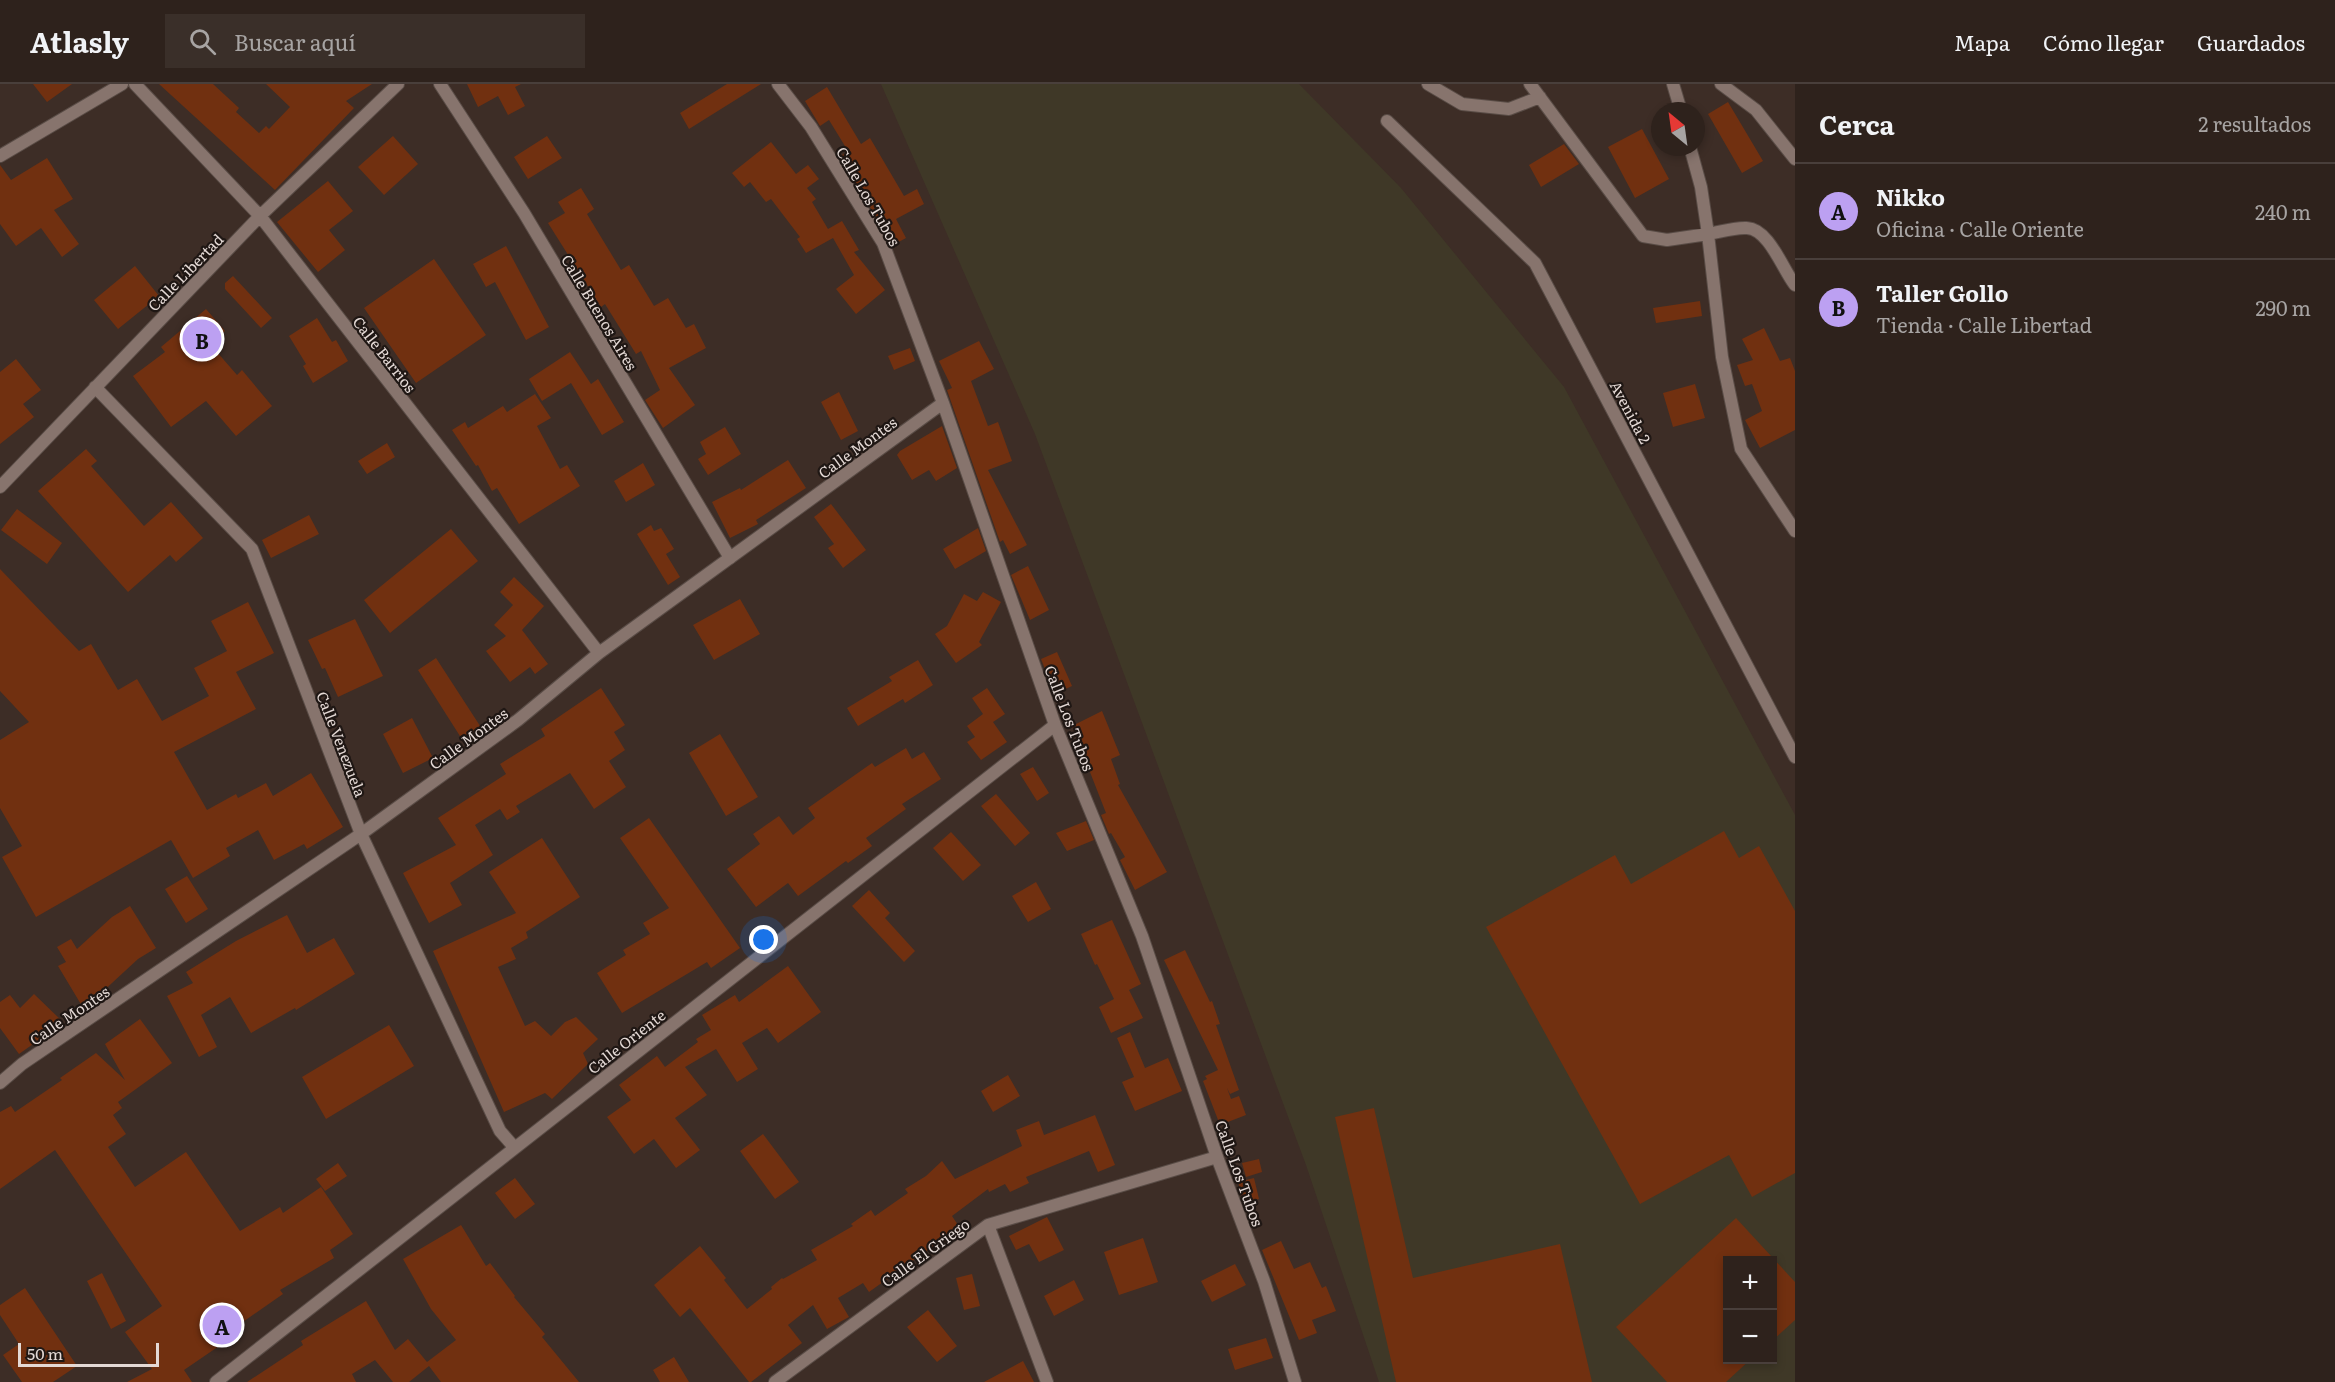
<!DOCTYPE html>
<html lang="es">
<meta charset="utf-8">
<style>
:root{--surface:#2e221c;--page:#3a2f29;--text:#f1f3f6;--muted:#a7a4a3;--line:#493f3b;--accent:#bca0f2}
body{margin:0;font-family:Literata,serif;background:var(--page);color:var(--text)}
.controls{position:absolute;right:18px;bottom:18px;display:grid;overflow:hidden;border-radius:0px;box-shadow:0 3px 9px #0003}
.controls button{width:54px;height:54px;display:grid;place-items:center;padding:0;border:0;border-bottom:2px solid var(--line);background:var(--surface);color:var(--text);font:30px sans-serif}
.compass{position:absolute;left:1651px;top:18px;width:54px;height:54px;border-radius:50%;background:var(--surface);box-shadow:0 3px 9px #0003;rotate:331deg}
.scale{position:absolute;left:18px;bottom:15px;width:141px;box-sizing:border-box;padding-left:6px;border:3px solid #e4d9d5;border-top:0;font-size:16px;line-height:21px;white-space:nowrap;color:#e4d9d5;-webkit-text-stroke:4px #1f1714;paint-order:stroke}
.you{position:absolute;left:764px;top:856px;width:21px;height:21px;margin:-15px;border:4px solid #fff;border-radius:50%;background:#1a73e8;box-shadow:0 0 0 9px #1a73e833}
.badge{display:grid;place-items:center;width:39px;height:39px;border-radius:50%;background:var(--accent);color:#111;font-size:20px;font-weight:700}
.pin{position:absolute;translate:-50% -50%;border:3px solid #fff;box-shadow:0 2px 6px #0006}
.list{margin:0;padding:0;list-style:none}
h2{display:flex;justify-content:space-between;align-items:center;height:78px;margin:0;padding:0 24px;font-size:26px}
h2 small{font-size:20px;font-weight:400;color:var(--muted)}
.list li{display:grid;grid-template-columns:39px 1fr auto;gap:18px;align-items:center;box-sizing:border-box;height:96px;padding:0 24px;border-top:2px solid var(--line)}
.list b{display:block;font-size:22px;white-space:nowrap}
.list p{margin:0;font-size:20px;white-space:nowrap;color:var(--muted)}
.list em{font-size:20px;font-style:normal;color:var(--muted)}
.icon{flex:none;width:33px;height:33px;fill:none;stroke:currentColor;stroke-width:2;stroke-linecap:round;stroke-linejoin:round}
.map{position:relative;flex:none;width:1795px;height:1298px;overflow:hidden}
header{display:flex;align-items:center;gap:36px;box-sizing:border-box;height:84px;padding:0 30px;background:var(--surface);border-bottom:2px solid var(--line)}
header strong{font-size:28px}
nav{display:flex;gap:33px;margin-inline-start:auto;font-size:21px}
.search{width:420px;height:54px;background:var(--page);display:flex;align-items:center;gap:15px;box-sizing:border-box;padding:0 21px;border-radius:0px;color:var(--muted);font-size:22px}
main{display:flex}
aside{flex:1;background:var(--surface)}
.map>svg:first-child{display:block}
.industrial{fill:#3f3827;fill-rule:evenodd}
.building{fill:#713010}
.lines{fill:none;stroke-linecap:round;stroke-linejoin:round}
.minor-casing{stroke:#594c46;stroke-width:14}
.minor{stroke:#87746d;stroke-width:12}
.labels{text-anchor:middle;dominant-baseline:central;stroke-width:4.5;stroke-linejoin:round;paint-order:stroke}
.street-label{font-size:15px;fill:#e4d9d5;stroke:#1f1714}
</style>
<header>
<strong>Atlasly</strong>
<div class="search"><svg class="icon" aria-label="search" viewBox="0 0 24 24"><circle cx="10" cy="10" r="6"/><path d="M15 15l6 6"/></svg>Buscar aquí</div>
<nav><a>Mapa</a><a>Cómo llegar</a><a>Guardados</a></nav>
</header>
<main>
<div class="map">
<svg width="1795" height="1298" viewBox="0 0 1795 1298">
<rect width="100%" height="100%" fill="#3d2d26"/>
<path class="industrial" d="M 881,0 L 1299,0 L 1401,104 L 1564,303 L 1795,731 L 1795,1298 L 1379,1298 L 1306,1081 L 1035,350 ZM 1728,1176 L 1772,1176 L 1772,1276 L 1728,1276 Z"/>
<path class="building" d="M 33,0 L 72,0 L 47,18 Z
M 159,0 L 213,0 L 239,24 L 236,28 L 259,49 L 266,42 L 269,45 L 290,23 L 266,0 L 372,0 L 346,17 L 354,24 L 275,106 Z
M 467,0 L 521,0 L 515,3 L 525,22 L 508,31 L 498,12 L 478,23 Z
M 727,0 L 761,0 L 689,45 L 680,29 Z
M 827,3 L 861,60 L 870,54 L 904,112 L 917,105 L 924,120 L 896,135 L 906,154 L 893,161 L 842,77 L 842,71 L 848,67 L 829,36 L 820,42 L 805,17 Z
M 1728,18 L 1763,77 L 1742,89 L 1708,30 Z
M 1642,45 L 1669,95 L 1635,114 L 1608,63 Z
M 393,52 L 418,80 L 384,111 L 358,83 Z
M 547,52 L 562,74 L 528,95 L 514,73 Z
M 771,58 L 796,90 L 808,81 L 819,95 L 807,104 L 816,115 L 812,118 L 828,145 L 842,137 L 859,166 L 854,168 L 885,206 L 856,230 L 836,205 L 854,191 L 833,154 L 806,169 L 797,155 L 800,153 L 771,115 L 766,118 L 750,98 L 744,103 L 732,89 Z
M 1564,60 L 1579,80 L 1541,103 L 1529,81 Z
M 47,74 L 73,115 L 54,126 L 79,160 L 62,173 L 41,144 L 16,162 L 0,140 L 0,81 L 11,96 Z
M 328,97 L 353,127 L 329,146 L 345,166 L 318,188 L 277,138 Z
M 581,104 L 594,125 L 587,130 L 621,186 L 629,181 L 654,222 L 668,214 L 686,244 L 694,240 L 706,264 L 669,284 L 695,321 L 663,344 L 645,316 L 660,306 L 641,267 L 636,270 L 605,220 L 601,223 L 548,139 L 565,129 L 558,118 Z
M 506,162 L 549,243 L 526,256 L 495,198 L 486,203 L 473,180 Z
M 434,175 L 486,251 L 416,299 L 364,224 Z
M 135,182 L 159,212 L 118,245 L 94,216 Z
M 233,192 L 272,234 L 261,244 L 225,205 L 225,199 Z
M 1700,217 L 1702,232 L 1656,239 L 1653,224 Z
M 206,225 L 225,247 L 210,260 L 237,291 L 242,286 L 272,322 L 236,352 L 206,317 L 171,343 L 133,292 L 165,268 L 161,263 Z
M 317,234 L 332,258 L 336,256 L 348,277 L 313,299 L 303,282 L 306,280 L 289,252 Z
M 1764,244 L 1780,277 L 1790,274 L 1795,287 L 1795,346 L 1760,364 L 1745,336 L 1762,327 L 1752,300 L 1745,302 L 1737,281 L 1753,276 L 1742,255 Z
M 979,257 L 994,285 L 971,297 L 988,342 L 998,338 L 1012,377 L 988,386 L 1027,461 L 1010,470 L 1003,456 L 1000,458 L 947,306 L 952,304 L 939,277 Z
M 910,264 L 915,277 L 894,286 L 888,272 Z
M 570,268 L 591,300 L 598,295 L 624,338 L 602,351 L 571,299 L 542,317 L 529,295 Z
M 16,275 L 41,306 L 23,320 L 34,333 L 0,360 L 0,288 Z
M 1695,300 L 1705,334 L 1673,343 L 1663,309 Z
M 839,308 L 858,347 L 841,356 L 821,318 Z
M 535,310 L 551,334 L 537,342 L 560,385 L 567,381 L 580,402 L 519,440 L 497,404 L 492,407 L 478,381 L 476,382 L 452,346 L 465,338 L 468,344 L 503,322 L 507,328 Z
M 942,342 L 957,384 L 936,397 L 929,386 L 912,396 L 897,371 L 900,367 Z
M 725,343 L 741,370 L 708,391 L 698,375 L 706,370 L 700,358 Z
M 387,359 L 395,373 L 367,390 L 358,377 Z
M 86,365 L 97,377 L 91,382 L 144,442 L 171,418 L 203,454 L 176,478 L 170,471 L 128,508 L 38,407 Z
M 788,376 L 806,404 L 756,436 L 758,440 L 730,454 L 712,418 L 740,404 L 741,406 Z
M 643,379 L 655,401 L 626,418 L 614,397 Z
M 831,420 L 866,466 L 843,484 L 828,464 L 834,460 L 814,433 Z
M 17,425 L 62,459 L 47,480 L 1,446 Z
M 309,431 L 319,450 L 271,474 L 262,456 Z
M 651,441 L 654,447 L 661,444 L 674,465 L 666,470 L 680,493 L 668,501 L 637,450 Z
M 978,444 L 986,467 L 955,485 L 943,465 Z
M 451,445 L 478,477 L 390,549 L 364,516 Z
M 1028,482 L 1049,526 L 1030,536 L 1011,491 Z
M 0,485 L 79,567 L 91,560 L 118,606 L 137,595 L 162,637 L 209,612 L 194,584 L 227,567 L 211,537 L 248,518 L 274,569 L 236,588 L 256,625 L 174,668 L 207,726 L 236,710 L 238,714 L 266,699 L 273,712 L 311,689 L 343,743 L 307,765 L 304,760 L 274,776 L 258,746 L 226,764 L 230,772 L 193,794 L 171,756 L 36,833 L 2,773 L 22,762 L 0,724 L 0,656 L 29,638 L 0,607 Z
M 514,493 L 544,522 L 522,546 L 548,580 L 535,590 L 530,583 L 510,598 L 486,567 L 506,552 L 494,541 L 513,521 L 500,508 Z
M 983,508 L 1001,518 L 979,558 L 982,561 L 956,579 L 935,550 L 947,542 L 964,510 L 977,517 Z
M 740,515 L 760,550 L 714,576 L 693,541 Z
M 355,535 L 383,592 L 338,613 L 325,584 L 322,585 L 308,556 Z
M 1057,568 L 1072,602 L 1055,610 L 1041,575 Z
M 436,574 L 484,648 L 465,660 L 418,586 Z
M 918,576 L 933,601 L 905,619 L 903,615 L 858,642 L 847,624 L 892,597 L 889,593 Z
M 601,604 L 625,641 L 614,648 L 625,666 L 609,677 L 626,703 L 594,725 L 570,689 L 516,722 L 520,728 L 507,736 L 500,725 L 475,741 L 493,771 L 450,799 L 462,821 L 429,839 L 403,789 L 456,761 L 438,734 L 506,690 L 500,680 L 545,652 L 541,645 Z
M 987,604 L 1005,630 L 993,638 L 1007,658 L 981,676 L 967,658 L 975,653 L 967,642 L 983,630 L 972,614 Z
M 1102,627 L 1120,671 L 1111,675 L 1120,700 L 1118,701 L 1167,788 L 1135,806 L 1120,776 L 1125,773 L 1111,749 L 1109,750 L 1101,731 L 1106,729 L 1072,642 Z
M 412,634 L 433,674 L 403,689 L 383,650 Z
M 720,650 L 758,713 L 726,732 L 689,669 Z
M 906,664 L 912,675 L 924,668 L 941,695 L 902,720 L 906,725 L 866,754 L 872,762 L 848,779 L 846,777 L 798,812 L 788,799 L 756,823 L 727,785 L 760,760 L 753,750 L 779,732 L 793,751 L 815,734 L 808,724 L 872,679 L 875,683 Z
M 1033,683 L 1049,709 L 1037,717 L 1020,690 Z
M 996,710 L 1030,749 L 1015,762 L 981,722 Z
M 649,734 L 740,864 L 711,884 L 707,878 L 622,929 L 597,889 L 626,871 L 623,866 L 650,850 L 643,839 L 669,824 L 620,754 Z
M 1086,737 L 1094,756 L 1067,767 L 1056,749 Z
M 1724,747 L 1739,774 L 1759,762 L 1795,827 L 1795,1089 L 1752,1113 L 1729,1071 L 1640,1120 L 1486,843 L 1615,771 L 1631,800 Z
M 951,748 L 981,781 L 963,797 L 933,764 Z
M 542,754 L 580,813 L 526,848 L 528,854 L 511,864 L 516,875 L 498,883 L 525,942 L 535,937 L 551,952 L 565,938 L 576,933 L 598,955 L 583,969 L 588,980 L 552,1015 L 545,1009 L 504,1028 L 433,867 L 516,829 L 489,788 Z
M 187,792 L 208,825 L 186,839 L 165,805 Z
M 1036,798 L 1051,825 L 1028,838 L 1012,812 Z
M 869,806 L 890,829 L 885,834 L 915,867 L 904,878 L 852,822 Z
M 130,822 L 156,864 L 138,875 L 99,911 L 82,922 L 58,882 L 66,878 L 57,863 L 71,855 L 77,865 L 112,833 Z
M 287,831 L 307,869 L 334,854 L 355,890 L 296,926 L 295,924 L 251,949 L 230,913 L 201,931 L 217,963 L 199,973 L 167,912 L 193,899 L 186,888 L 236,857 Z
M 1112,836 L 1141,900 L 1129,906 L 1143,934 L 1111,949 L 1099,923 L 1114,915 L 1097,880 L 1095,881 L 1081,850 Z
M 1185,866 L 1210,918 L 1212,917 L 1220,940 L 1216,941 L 1239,1006 L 1230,1010 L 1227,1004 L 1231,1015 L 1239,1012 L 1246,1031 L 1220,1041 L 1203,997 L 1207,995 L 1205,992 L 1218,986 L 1164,876 Z
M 788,882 L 821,928 L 778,959 L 767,944 L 742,959 L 758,985 L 737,998 L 716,965 L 685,983 L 707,1011 L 675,1034 L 700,1066 L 676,1084 L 654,1055 L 634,1070 L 607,1033 L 631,1016 L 619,1001 L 657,972 L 665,983 L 698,958 L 696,955 L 711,946 L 702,931 L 735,911 L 739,918 Z
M 34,910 L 62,937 L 47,952 L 46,951 L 19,970 L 0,944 L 0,918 L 10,911 L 20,924 Z
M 140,935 L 172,979 L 118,1018 L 122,1024 L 113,1031 L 126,1050 L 108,1063 L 135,1103 L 186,1068 L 240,1147 L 280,1123 L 283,1129 L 321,1103 L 353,1150 L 330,1166 L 334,1174 L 280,1206 L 283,1210 L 240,1240 L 244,1245 L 184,1286 L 192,1298 L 127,1298 L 152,1285 L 125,1248 L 162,1222 L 55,1066 L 0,1105 L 0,1028 L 11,1022 L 15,1028 L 62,996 L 60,994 L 96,969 L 125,996 L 105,960 Z
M 389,941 L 414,982 L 326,1035 L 302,993 Z
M 1130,948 L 1145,984 L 1168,974 L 1182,1007 L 1135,1027 L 1122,998 L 1134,993 L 1117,954 Z
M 1008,991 L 1020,1012 L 993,1028 L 981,1007 Z
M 1374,1024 L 1413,1194 L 1560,1160 L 1592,1298 L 1396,1298 L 1335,1033 Z
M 1095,1031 L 1115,1081 L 1098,1088 L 1089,1067 L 1026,1093 L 1029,1099 L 1010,1108 L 1005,1100 L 989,1108 L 988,1105 L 952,1132 L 962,1147 L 940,1161 L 939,1158 L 869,1208 L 863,1199 L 838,1214 L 849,1233 L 827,1245 L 813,1221 L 788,1241 L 802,1259 L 751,1298 L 749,1298 L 690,1224 L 680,1233 L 654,1201 L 700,1162 L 726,1194 L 724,1196 L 747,1225 L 772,1205 L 771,1203 L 782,1194 L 783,1195 L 817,1176 L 811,1166 L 853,1142 L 851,1140 L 871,1126 L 875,1132 L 908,1109 L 905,1105 L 926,1092 L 942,1077 L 955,1095 L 1022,1062 L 1016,1046 L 1039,1037 L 1044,1051 Z
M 763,1050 L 799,1098 L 775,1115 L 740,1067 Z
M 1259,1075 L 1262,1088 L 1246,1093 L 1242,1079 Z
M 338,1079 L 347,1092 L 325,1107 L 316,1095 Z
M 515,1094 L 535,1120 L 515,1135 L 495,1109 Z
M 1254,1094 L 1259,1115 L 1244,1119 L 1238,1098 Z
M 1047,1133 L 1064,1166 L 1039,1178 L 1029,1160 L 1016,1166 L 1009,1152 Z
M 1736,1134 L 1795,1198 L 1795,1236 L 1773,1256 L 1773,1176 L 1728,1176 L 1728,1275 L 1751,1275 L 1726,1298 L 1667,1298 L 1616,1243 Z
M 461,1141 L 486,1182 L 490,1179 L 515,1212 L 514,1213 L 545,1250 L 542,1253 L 579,1298 L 441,1298 L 429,1282 L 409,1298 L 393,1298 L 375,1276 L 352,1290 L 356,1298 L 247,1298 L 303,1261 L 301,1257 L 366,1217 L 395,1266 L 408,1255 L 427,1278 L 456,1256 L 431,1225 L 403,1175 Z
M 1143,1154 L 1158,1198 L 1119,1211 L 1104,1168 Z
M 1281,1157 L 1294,1185 L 1310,1178 L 1322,1204 L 1326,1202 L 1336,1227 L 1312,1236 L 1317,1249 L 1299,1256 L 1262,1166 Z
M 1235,1180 L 1246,1201 L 1212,1218 L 1201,1197 Z
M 102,1189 L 126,1237 L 111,1245 L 87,1197 Z
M 972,1190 L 980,1222 L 964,1226 L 956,1194 Z
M 1074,1196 L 1084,1216 L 1054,1232 L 1044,1212 Z
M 25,1204 L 77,1282 L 53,1298 L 22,1298 L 3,1271 L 19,1260 L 0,1231 L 0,1221 Z
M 928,1226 L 957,1262 L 937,1278 L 907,1243 Z
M 1266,1254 L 1273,1274 L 1235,1286 L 1228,1265 Z
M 674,1273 L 689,1298 L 660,1298 L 653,1286 Z
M 1023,1277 L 1034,1298 L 984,1298 Z"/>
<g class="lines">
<g class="minor-casing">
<path id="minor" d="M 135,0 L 260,132 L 599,569
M 440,0 L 524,129 L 730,474
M 778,0 L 811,43 L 883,159 L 943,319 L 1055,641 L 1142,852 L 1217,1073 L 1264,1197 L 1295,1298
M 1428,0 L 1462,20 L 1509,25 L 1540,13
M 1530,0 L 1643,152 L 1667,156 L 1708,150 L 1701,103 L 1690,63
M 1673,0 L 1681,27
M 1721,0 L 1756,26 L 1795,75
M 1387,37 L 1535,179 L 1795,673
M 0,72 L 122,0
M 1795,201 C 1783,186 1769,145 1747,144 C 1735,143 1720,148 1708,150 L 1722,273 L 1741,365 L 1795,447
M 95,303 L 252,465 L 361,750 L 500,1047 L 514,1063
M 0,403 L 260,132 L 398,0
M 0,999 L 22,980 L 361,750 L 518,636 L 599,569 L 943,319
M 988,1141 L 1047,1298
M 216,1298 L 1055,641
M 775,1298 L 988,1141 L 1217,1073"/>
</g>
<use href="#minor" class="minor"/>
</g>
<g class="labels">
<g class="street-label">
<text transform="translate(869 112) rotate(60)">Calle Los Tubos</text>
<text transform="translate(185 188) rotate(-46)">Calle Libertad</text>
<text transform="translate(600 228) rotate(59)">Calle Buenos Aires</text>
<text transform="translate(385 270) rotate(52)">Calle Barrios</text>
<text transform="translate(1631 328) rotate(62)">Avenida 2</text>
<text transform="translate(857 363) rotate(-36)">Calle Montes</text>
<text transform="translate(1070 634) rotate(69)">Calle Los Tubos</text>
<text transform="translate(468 654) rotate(-36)">Calle Montes</text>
<text transform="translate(342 660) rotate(69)">Calle Venezuela</text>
<text transform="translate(69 931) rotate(-34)">Calle Montes</text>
<text transform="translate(626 957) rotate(-38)">Calle Oriente</text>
<text transform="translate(1240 1089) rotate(70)">Calle Los Tubos</text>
<text transform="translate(925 1168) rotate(-36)">Calle El Griego</text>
</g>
</g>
</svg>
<div class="controls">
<button>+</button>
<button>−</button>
</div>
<svg class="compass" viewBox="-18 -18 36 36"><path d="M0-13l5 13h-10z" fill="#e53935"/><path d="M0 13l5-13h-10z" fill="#a7a4a3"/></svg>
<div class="scale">50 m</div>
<div class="you"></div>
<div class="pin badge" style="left:222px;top:1241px">A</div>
<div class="pin badge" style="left:202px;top:255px">B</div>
</div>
<aside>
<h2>Cerca<small>2 resultados</small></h2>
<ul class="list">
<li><span class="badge">A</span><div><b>Nikko</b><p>Oficina · Calle Oriente</p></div><em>240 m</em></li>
<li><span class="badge">B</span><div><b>Taller Gollo</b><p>Tienda · Calle Libertad</p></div><em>290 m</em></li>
</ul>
</aside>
</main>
